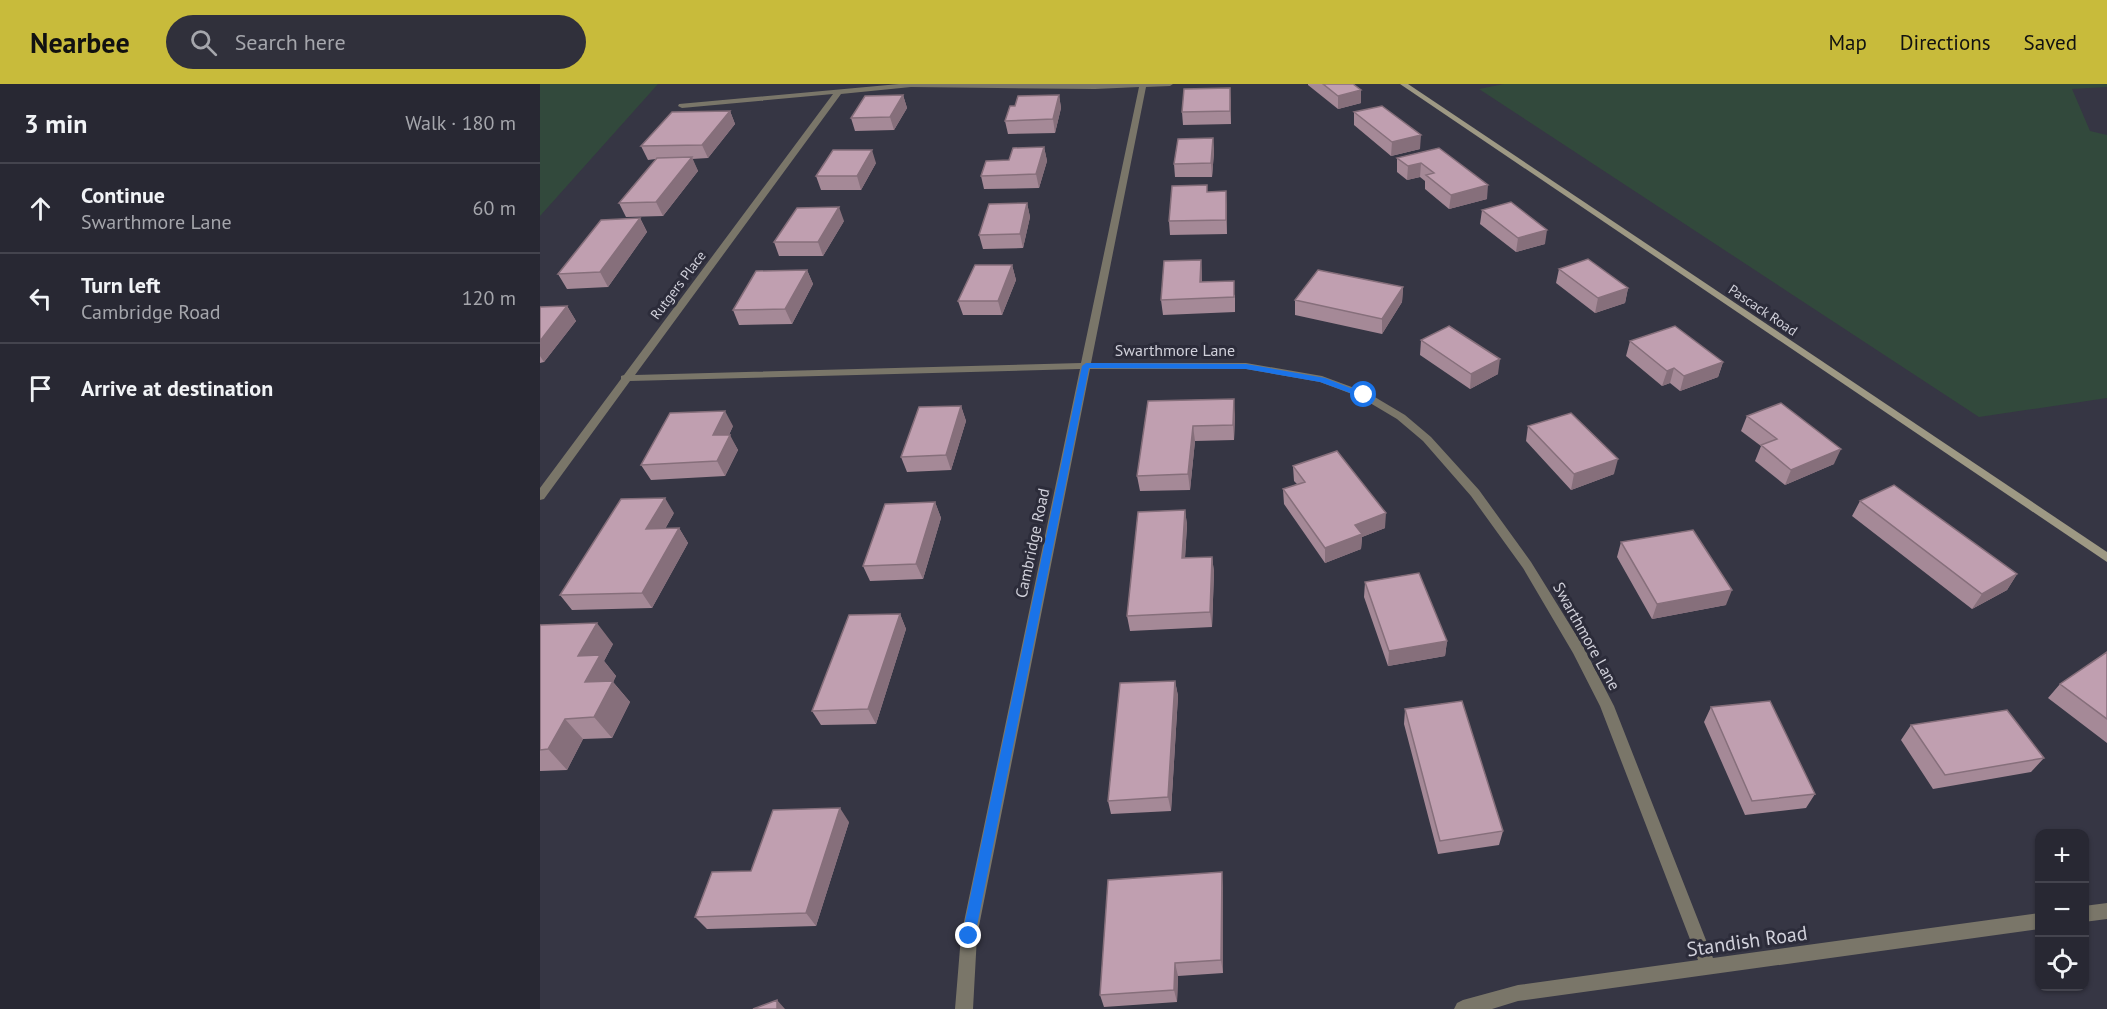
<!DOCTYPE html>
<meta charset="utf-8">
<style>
:root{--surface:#282833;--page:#30303b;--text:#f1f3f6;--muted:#a5a6ac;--line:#44444e;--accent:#c8bb3b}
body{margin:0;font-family:"PT Sans",sans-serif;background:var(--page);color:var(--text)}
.controls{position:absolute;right:18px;bottom:18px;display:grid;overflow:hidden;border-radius:12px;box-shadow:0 2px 4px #0004}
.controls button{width:54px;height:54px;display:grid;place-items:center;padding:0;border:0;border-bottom:2px solid var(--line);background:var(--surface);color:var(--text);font:30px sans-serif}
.stop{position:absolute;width:18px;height:18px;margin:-14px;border:4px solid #1a73e8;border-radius:50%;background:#fff}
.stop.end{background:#1a73e8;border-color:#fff;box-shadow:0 2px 6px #0008}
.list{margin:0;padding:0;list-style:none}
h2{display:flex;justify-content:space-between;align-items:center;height:78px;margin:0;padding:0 24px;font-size:26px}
h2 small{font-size:20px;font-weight:400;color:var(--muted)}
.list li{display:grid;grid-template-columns:39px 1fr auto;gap:18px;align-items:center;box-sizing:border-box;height:90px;padding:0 24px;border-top:2px solid var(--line)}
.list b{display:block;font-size:22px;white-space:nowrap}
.list p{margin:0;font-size:20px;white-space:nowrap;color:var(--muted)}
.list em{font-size:20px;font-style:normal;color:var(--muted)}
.icon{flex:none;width:33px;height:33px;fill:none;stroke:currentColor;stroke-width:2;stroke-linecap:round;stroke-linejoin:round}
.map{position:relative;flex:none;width:1567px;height:925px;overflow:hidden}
header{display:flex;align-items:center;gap:36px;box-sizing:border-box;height:84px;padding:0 30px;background:var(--accent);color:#111}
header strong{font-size:28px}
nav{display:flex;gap:33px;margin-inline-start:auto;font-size:21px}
.search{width:420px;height:54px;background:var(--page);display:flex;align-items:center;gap:15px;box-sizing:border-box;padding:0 21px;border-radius:33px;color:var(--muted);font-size:22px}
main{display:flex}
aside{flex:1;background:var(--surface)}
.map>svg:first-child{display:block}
.green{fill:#32493c}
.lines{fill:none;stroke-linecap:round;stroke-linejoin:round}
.street{fill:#7a7669;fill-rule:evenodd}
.secondary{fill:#9e9984;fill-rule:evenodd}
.wall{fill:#a58997}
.shaded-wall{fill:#866f7b}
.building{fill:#c09fb0;stroke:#866f7b;stroke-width:1.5}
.route{fill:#1a73e8}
.labels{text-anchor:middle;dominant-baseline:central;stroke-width:6;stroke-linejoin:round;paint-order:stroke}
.far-street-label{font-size:14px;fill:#d1d1db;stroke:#2c2c3a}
.street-label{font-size:16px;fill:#d1d1db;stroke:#2c2c3a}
.near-street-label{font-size:20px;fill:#d1d1db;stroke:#2c2c3a}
</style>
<header>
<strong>Nearbee</strong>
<div class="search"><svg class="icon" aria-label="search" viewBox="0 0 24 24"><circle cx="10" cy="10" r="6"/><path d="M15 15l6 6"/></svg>Search here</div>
<nav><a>Map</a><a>Directions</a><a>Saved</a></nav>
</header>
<main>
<aside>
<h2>3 min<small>Walk · 180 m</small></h2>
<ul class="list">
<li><svg class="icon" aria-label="ahead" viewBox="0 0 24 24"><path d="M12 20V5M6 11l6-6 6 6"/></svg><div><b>Continue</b><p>Swarthmore Lane</p></div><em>60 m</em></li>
<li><svg class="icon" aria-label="left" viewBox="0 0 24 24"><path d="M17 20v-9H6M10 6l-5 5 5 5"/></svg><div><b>Turn left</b><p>Cambridge Road</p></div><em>120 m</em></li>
<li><svg class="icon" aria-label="arrive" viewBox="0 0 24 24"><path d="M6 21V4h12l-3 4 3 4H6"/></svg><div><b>Arrive at destination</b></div></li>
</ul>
</aside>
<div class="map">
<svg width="1567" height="925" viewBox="0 0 1567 925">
<rect width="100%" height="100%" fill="#363644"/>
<path class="green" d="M 0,0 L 118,0 L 0,132 Z
M 964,0 L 1567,0 L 1567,3 L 1532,5 L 1550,47 L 1567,51 L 1567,314 L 1439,333 L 939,5 Z"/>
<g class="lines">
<path class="street" d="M 359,0 L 633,0 L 630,2 L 606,3 L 551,279 L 706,279 L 782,292 L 828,309 L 865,331 L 891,353 L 939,406 L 991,478 L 1043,562 L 1074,622 L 1173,874 L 1500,829 L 1500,845 L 978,917 L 952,925 L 914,925 L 917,919 L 923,916 L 978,901 L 1158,876 L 1060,622 L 1033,569 L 983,484 L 931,412 L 883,357 L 857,335 L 820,313 L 780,298 L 706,285 L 550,285 L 437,852 L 433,925 L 415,925 L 421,852 L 540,285 L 90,297 L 4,415 L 0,416 L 0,404 L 81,295 L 81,292 L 84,291 L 293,10 L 142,24 L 138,22 L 139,20 ZM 371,3 L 555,5 L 599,3 L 541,279 L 95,291 L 301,10 Z
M 1567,819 L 1567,835 L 1544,838 L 1544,822 Z"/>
<path class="secondary" d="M 860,0 L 868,0 L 1567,468 L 1567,478 Z"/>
</g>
<path class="wall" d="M 768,0 L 813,0 L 821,6 L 821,19 L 798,25 L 768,1 Z
M 363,11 L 367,24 L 354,46 L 315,47 L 311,34 Z
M 519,11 L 521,24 L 515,49 L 468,50 L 465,37 L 475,22 Z
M 691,17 L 691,40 L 643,41 L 642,28 Z
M 190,27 L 195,40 L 168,74 L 152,75 L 158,87 L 123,132 L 86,133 L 79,119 L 116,75 L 108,76 L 101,62 Z
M 814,28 L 880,65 L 851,72 L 814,41 Z
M 673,54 L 674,68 L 672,93 L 635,93 L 634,80 Z
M 504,63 L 507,77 L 499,104 L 444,105 L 441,92 L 469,76 Z
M 899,64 L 947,115 L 909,125 L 885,105 L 885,97 L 880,93 L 867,96 L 857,88 L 857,74 Z
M 336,79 L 321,106 L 281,106 L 276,92 Z
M 487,119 L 490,133 L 483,164 L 443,165 L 439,151 Z
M 687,121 L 687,150 L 630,151 L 629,137 Z
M 942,126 L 1005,160 L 976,168 L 940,140 Z
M 100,134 L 107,148 L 68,203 L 27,205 L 18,190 Z
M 304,137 L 283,172 L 239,172 L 234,158 Z
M 661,176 L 662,198 L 695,211 L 695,228 L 623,231 L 621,216 Z
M 472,181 L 476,196 L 462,231 L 423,231 L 418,217 Z
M 1019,185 L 1088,204 L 1085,219 L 1055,229 L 1016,199 Z
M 267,186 L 273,200 L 252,240 L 199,241 L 193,226 Z
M 863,203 L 862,218 L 842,250 L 755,231 L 755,216 Z
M 27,222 L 36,237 L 4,278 L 0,279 L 0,223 Z
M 881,256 L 958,290 L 930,305 L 880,271 Z
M 1090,257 L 1183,278 L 1178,293 L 1140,307 L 1130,299 L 1122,302 L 1086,272 Z
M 608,317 L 695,330 L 694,356 L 655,357 L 650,406 L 600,407 L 597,392 Z
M 421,322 L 426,337 L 411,386 L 367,388 L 361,373 Z
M 1207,332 L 1294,380 L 1245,401 L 1215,377 L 1221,362 L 1201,347 Z
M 193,342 L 189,351 L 198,366 L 185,392 L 111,396 L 101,381 Z
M 988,342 L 1074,390 L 1031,406 L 986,357 Z
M 753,382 L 845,444 L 822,453 L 821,465 L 785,479 L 744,420 L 743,405 L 757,400 L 754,397 Z
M 1320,417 L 1477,490 L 1467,506 L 1432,525 L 1312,432 Z
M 395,418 L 401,434 L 383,495 L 330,497 L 323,482 Z
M 645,426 L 647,441 L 645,474 L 672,473 L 674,488 L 672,543 L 590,547 L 587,532 Z
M 134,429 L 125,445 L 139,444 L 148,459 L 112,524 L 32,526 L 20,511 Z
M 1081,458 L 1186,521 L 1112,535 L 1077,473 Z
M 825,498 L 907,557 L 905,572 L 848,582 L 824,513 Z
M 360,530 L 366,545 L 336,640 L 281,641 L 272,627 Z
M 0,541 L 73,560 L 64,577 L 76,592 L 73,598 L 90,618 L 72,654 L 43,655 L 27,686 L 0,687 Z
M 1567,568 L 1567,659 L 1508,614 L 1520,600 Z
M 635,597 L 638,612 L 631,727 L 571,730 L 568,717 Z
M 1171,623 L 1275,710 L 1266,724 L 1205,731 L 1164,638 Z
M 865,625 L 963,747 L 959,761 L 898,770 L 864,640 Z
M 1371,641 L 1504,674 L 1491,688 L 1393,705 L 1361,656 Z
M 309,738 L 276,842 L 167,845 L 155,833 L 211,787 Z
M 683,802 L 683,889 L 638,892 L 637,918 L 564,923 L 560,911 Z"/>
<path class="shaded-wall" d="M 690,4 L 691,17 L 691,40 L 690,27 Z
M 821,6 L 821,19 L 798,25 L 798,12 Z
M 363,11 L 367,24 L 354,46 L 350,33 Z
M 519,11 L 521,24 L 515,49 L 513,35 Z
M 190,27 L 195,40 L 168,74 L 162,61 Z
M 881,51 L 880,65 L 851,72 L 852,58 Z
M 673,54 L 674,68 L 672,93 L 671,79 Z
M 504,63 L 507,77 L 499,104 L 496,90 Z
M 332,66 L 336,79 L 321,106 L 317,92 Z
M 152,73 L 158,87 L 123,132 L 116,118 Z
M 881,79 L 880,93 L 867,96 L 868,82 Z
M 948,101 L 947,115 L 909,125 L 911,111 Z
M 686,107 L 687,121 L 687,150 L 686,136 Z
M 487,119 L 490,133 L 483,164 L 480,150 Z
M 299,123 L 304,137 L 283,172 L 278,158 Z
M 100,134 L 107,148 L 68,203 L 60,188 Z
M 1007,146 L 1005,160 L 976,168 L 978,154 Z
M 661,176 L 662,191 L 661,212 L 660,198 Z
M 472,181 L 476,196 L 462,231 L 458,217 Z
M 267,186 L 273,200 L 252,240 L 245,225 Z
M 863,203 L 862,218 L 842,250 L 842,235 Z
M 1088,204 L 1085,219 L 1055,229 L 1058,214 Z
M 27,222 L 36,237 L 4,278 L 0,272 L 0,257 Z
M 960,275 L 958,290 L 930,305 L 931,290 Z
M 1183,278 L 1178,293 L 1140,307 L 1144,292 Z
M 1134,284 L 1130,299 L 1122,302 L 1127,287 Z
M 694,315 L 695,330 L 694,356 L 693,341 Z
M 421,322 L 426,337 L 411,386 L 406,371 Z
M 185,327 L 193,342 L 181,367 L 173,351 Z
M 653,342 L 655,357 L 650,406 L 648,390 Z
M 190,351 L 198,366 L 185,392 L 177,377 Z
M 1301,365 L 1294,380 L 1245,401 L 1251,386 Z
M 1078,375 L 1074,390 L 1031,406 L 1034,390 Z
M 125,414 L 134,429 L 116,460 L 106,445 Z
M 395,418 L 401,434 L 383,495 L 376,480 Z
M 645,426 L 647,441 L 644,489 L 642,474 Z
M 846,429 L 845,444 L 822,453 L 821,465 L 785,479 L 785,464 L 815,441 Z
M 139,444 L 148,459 L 112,524 L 102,509 Z
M 672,473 L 674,488 L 672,543 L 670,528 Z
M 1477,490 L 1467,506 L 1432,525 L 1442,510 Z
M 1192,506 L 1186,521 L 1112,535 L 1117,520 Z
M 360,530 L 366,545 L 336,640 L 328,625 Z
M 57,539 L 73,560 L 64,577 L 76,592 L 73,598 L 90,618 L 72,654 L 54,633 L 38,572 Z
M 907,557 L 905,572 L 848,582 L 849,567 Z
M 635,597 L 638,612 L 631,727 L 628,713 Z
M 25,635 L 43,655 L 27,686 L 8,665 Z
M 300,724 L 309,738 L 276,842 L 266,829 Z
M 682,788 L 683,802 L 683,889 L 681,876 Z
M 635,879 L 638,892 L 637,918 L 634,906 Z
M 237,916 L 245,925 L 237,925 Z"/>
<path class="building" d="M 783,0 L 813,0 L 821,6 L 798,12 Z
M 690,4 L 690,27 L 642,28 L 644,5 Z
M 363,11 L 350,33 L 311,34 L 325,12 Z
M 519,11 L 513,35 L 465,37 L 470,22 L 475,22 L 478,12 Z
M 842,22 L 881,51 L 852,58 L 814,28 Z
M 190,27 L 162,61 L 101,62 L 132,28 Z
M 673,54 L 671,79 L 634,80 L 638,55 Z
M 504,63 L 496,90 L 441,92 L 446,77 L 469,76 L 473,64 Z
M 899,64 L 948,101 L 911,111 L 886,91 L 894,89 L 881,79 L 868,82 L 857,74 Z
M 293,66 L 332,66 L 317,92 L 276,92 Z
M 152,73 L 116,118 L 79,119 L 117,74 Z
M 667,101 L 667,108 L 686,107 L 686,136 L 629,137 L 632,102 Z
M 971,118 L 1007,146 L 978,154 L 942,126 Z
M 487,119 L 480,150 L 439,151 L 449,120 Z
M 299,123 L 278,158 L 234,158 L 257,124 Z
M 100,134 L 60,188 L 18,190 L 61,136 Z
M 1048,175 L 1088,204 L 1058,214 L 1019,185 Z
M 661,176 L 660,198 L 694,197 L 694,213 L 621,216 L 624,177 Z
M 435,181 L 472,181 L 458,217 L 418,217 Z
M 267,186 L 245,225 L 193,226 L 216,187 Z
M 778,186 L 863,203 L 842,235 L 755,216 Z
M 27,222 L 0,257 L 0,223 Z
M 909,242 L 960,275 L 931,290 L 881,256 Z
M 1135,242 L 1183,278 L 1144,292 L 1134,284 L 1127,287 L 1090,257 Z
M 694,315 L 693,341 L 653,342 L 648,390 L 597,392 L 608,317 Z
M 1241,319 L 1301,365 L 1251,386 L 1221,361 L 1237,355 L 1207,332 Z
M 421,322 L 406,371 L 361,373 L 379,323 Z
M 185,327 L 173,351 L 190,351 L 177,377 L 101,381 L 130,329 Z
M 1031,329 L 1078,375 L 1034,390 L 988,342 Z
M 797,367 L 846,429 L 815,441 L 822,450 L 785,464 L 743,405 L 765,398 L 753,382 Z
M 1354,401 L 1477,490 L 1442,510 L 1320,417 Z
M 125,414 L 106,445 L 139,444 L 102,509 L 20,511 L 81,415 Z
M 395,418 L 376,480 L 323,482 L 345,420 Z
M 645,426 L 642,474 L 672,473 L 670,528 L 587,532 L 598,428 Z
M 1153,446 L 1192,506 L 1117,520 L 1081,458 Z
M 879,489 L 907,557 L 849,567 L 825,498 Z
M 360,530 L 328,625 L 272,627 L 309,531 Z
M 57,539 L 38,572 L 60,571 L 45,598 L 73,597 L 54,633 L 25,635 L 8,665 L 0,666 L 0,541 Z
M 1567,568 L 1567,635 L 1520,600 Z
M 635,597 L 628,713 L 568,717 L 580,599 Z
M 922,617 L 963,747 L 900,757 L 865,625 Z
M 1230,617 L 1275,710 L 1212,717 L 1171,623 Z
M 1467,626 L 1504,674 L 1405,691 L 1371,641 Z
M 300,724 L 266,829 L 155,833 L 172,788 L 211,787 L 233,726 Z
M 682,788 L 681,876 L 635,879 L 634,906 L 560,911 L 568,796 Z
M 237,916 L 237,925 L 213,925 Z"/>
<path class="route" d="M 546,279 L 706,280 L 785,294 L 828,311 L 824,314 L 780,298 L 706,285 L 549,284 L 435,852 L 429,858 L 422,852 L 542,282 Z"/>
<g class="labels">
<g class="far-street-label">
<text transform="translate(138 201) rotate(-53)">Rutgers Place</text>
<text transform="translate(1223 226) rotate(34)">Pascack Road</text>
</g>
<g class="street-label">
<text x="635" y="266">Swarthmore Lane</text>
<text transform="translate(492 459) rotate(-78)">Cambridge Road</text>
<text transform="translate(1047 552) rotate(61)">Swarthmore Lane</text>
</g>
<g class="near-street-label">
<text transform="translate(1207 857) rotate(-8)">Standish Road</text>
</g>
</g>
</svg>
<div class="controls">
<button>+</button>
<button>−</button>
<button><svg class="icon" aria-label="locate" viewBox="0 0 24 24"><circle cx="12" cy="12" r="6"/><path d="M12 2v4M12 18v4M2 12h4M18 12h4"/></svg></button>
</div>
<div class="stop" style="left:824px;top:311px"></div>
<div class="stop end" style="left:429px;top:852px"></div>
</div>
</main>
